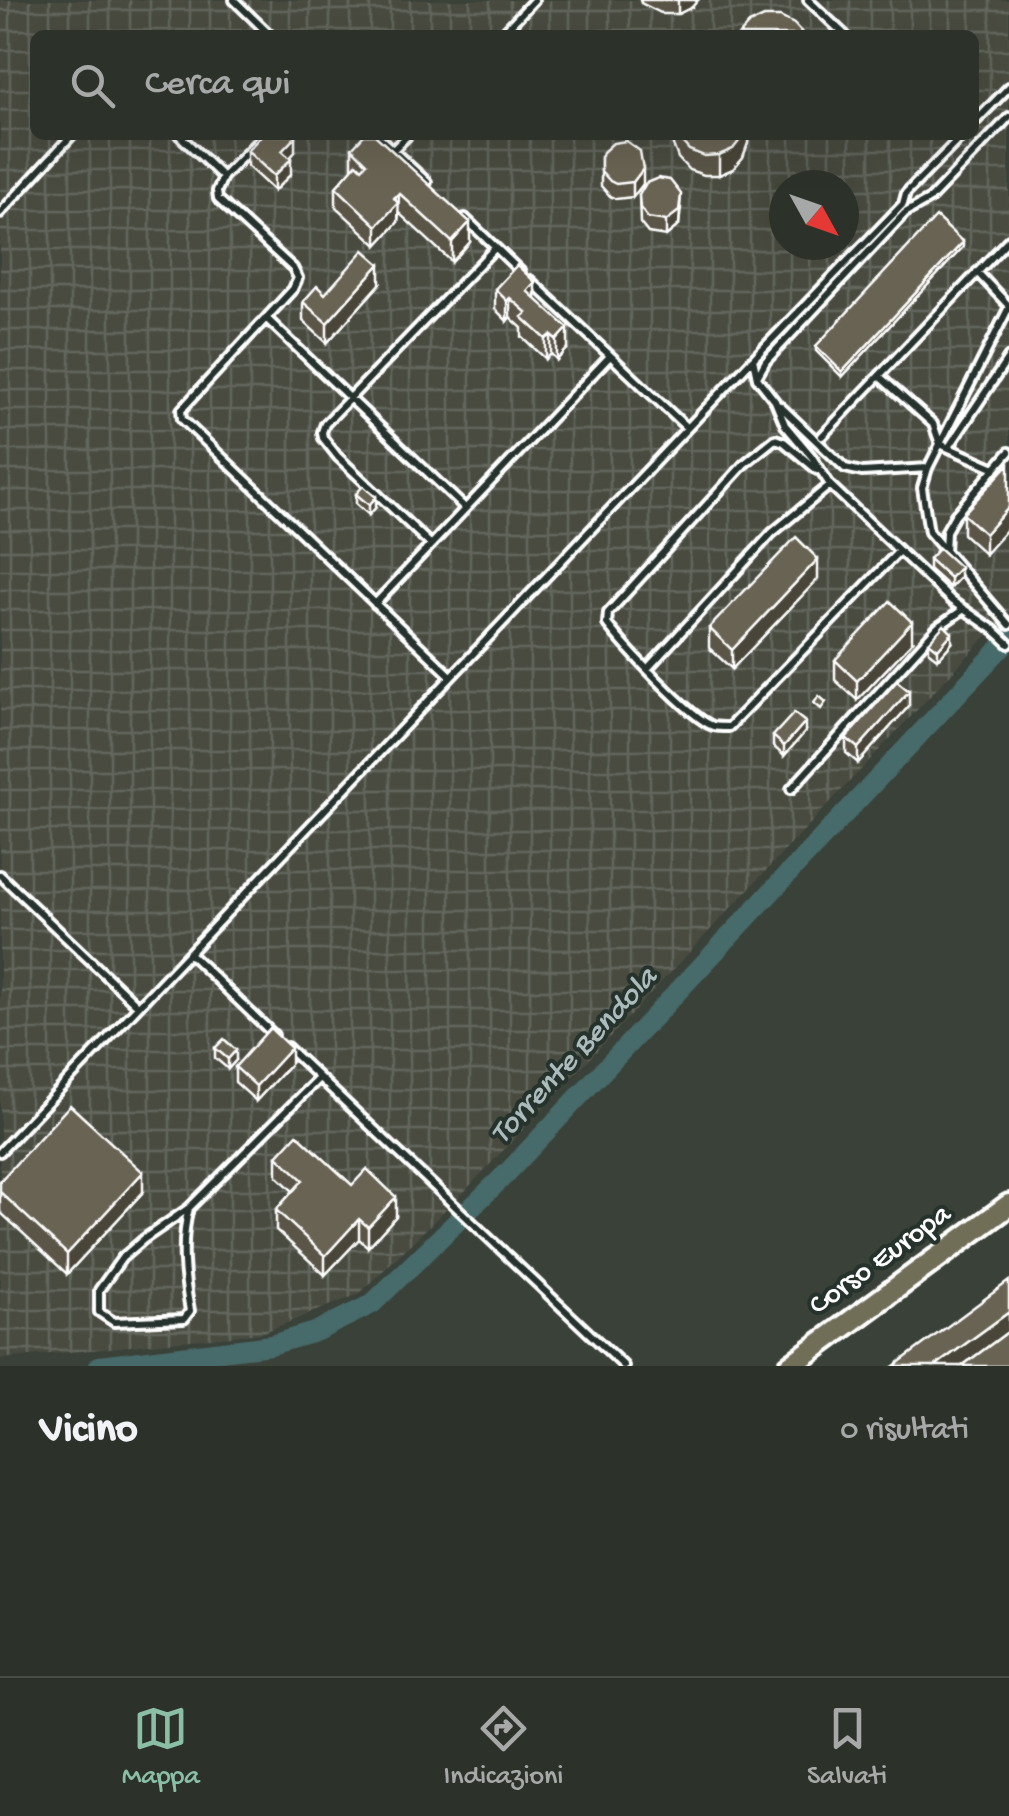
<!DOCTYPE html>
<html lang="it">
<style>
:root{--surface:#2c312a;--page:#343932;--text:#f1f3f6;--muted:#a6a9a8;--line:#484c47;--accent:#8abfa5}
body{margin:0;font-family:"Gochi Hand",sans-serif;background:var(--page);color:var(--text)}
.compass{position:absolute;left:769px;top:170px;width:90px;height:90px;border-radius:50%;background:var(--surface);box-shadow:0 10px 40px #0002;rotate:130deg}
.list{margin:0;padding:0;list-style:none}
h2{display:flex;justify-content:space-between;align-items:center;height:130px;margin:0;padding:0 40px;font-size:42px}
h2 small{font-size:32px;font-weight:400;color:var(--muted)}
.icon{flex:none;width:55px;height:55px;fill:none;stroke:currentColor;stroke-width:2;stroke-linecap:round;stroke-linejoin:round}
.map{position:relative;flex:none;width:1009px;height:1366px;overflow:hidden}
.search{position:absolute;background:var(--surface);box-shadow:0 10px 40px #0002;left:30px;right:30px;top:30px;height:110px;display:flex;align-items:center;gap:25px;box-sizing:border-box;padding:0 35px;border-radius:15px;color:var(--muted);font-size:38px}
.sheet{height:310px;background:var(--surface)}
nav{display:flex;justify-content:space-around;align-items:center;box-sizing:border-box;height:140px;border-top:2px solid var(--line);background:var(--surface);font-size:28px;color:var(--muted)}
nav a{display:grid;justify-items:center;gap:5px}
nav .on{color:var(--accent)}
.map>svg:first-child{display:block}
.industrial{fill:url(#industrial-grid);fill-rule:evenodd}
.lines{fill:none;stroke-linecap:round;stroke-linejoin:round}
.river{stroke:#466b6a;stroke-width:20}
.service-casing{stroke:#fff;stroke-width:14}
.primary-casing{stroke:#fff;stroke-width:28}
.service{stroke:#26332d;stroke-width:6}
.primary{stroke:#716e59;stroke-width:20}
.wall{fill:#5a5547;stroke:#fff;stroke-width:2.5}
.shaded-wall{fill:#4a4539;stroke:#fff;stroke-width:2.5}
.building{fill:#696352;stroke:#fff;stroke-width:2.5}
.labels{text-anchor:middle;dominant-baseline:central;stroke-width:8;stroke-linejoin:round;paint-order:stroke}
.street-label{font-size:30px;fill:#fff;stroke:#26332d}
.water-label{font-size:32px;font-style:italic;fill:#acbcbc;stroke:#26332d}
</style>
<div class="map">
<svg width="1009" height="1366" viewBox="0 0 1009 1366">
<defs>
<pattern id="industrial-grid" width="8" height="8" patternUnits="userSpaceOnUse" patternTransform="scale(2.5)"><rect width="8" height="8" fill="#484b40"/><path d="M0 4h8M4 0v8" fill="none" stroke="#63665d"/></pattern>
</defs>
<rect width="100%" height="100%" fill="#3a4138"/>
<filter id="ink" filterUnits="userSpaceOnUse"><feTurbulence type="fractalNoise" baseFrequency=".01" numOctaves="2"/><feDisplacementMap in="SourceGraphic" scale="20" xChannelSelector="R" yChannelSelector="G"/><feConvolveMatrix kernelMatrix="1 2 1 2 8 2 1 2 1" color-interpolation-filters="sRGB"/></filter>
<g filter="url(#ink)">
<path class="industrial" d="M 0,0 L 1009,0 L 1009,612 L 466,1190 L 359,1294 L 262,1333 L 0,1359 ZM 35,35 L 974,35 L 974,135 L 35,135 ZM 784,185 L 844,185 L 844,245 L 784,245 Z"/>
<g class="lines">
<path class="river" d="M 99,1366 L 271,1345 L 315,1332 L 372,1304 L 508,1172 L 1009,639"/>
<g class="service-casing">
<path id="service" d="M 234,0 L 270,35
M 808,0 L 845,35
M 501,35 L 534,0
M 974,123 L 1009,87
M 179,135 L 223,177 L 217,191 L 218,199 L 293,268 L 298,278 L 293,289 L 181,410 L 182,419 L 450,675
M 376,135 L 427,182
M 393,150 L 408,135
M 223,177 L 264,135
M 0,213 L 72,135
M 465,218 L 521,272
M 977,272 L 1009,306
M 530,280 L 687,428
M 267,319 L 465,508
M 753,359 L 903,204 L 906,193 L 963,135
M 879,376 L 933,424 L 940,444 L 928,468 L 922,488 L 929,532 L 1009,625
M 757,377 L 766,361 L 781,345 L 905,213 L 930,199 L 1009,117
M 780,406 L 845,468 L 862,472 L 928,468
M 822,436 L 1009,239
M 949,447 L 1009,357
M 995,468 L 940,444 L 1009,307
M 817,470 L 784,442 L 775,439 L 744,464 L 608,613 L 607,624 C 624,646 690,718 713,726 C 717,727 726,727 729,727 L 899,551
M 430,544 L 338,457 L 323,438 L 322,432 L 325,424 L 495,248
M 945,553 L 946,531 L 955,515 L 1009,452
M 375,604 L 610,356
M 648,668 L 772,533 L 830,485
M 791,789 L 938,627 L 964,609
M 0,875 L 138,1006
M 189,953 L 274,1035
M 287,1047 L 624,1366
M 0,1152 L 753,359 L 757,378 L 775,401 L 785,425 L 812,457 L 830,485 L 952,601 L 994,630 L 1009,644
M 189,1208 C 180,1242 184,1277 190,1311 L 184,1319 L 114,1322 L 99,1312 L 99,1290 L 122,1258 L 144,1239 L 189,1208 L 319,1078"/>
</g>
<g class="primary-casing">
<path id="primary" d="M 790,1366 L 1009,1205"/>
</g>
<use href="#service" class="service"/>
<use href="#primary" class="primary"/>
</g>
<path class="wall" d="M 640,0 L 698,0 L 692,7 L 678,14 L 663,14 L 641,3 Z
M 672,135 L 748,135 L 748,143 L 743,157 L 733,169 L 719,175 L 704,175 L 689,170 L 678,158 L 672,142 Z
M 352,148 L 470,242 L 452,262 L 399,213 L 398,222 L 377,245 L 336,207 L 336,187 L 352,169 Z
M 247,151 L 295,152 L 290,158 L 291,174 L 274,191 L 247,166 Z
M 601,158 L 643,184 L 633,197 L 616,199 L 610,196 L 601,186 Z
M 639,195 L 681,208 L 679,225 L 666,236 L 648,233 L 640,223 Z
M 810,245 L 831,245 L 820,257 Z
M 963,247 L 842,377 L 816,351 L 816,346 Z
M 380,284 L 327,343 L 303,321 L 303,302 L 325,294 Z
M 495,289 L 535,298 L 568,348 L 557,360 L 551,354 L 546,359 L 522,337 L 522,328 L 510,317 L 507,321 L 495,309 Z
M 1009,464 L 985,554 L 963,534 L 963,514 Z
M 356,494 L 376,507 L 369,515 L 356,504 Z
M 929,559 L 960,577 L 950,588 L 929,569 Z
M 818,579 L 732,669 L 709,648 L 709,628 Z
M 912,642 L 857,700 L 835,680 L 835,660 Z
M 929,642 L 952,643 L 938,659 L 929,652 Z
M 909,706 L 858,763 L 846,753 L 846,738 Z
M 805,732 L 784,756 L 773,746 L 773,736 Z
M 215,1048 L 236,1060 L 228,1069 L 215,1058 Z
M 291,1063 L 256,1101 L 235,1082 L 235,1067 Z
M 277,1156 L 352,1185 L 396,1216 L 368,1247 L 359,1239 L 325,1275 L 276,1230 L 276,1210 L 293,1191 L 277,1176 Z
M 0,1181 L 143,1192 L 67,1274 L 0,1212 Z"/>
<path class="shaded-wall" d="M 678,0 L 698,0 L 692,7 L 678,14 Z
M 744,135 L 748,135 L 748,143 L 743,157 L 733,169 L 719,175 L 719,155 Z
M 295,137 L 295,152 L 282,166 L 282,151 Z
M 291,159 L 291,174 L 274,191 L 274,176 Z
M 643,169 L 643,184 L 633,197 L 633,182 Z
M 399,193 L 398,222 L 377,245 L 377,226 Z
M 681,194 L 679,225 L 666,236 L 666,221 Z
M 470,222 L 470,242 L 452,262 L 452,242 Z
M 963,242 L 963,247 L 842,377 L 842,372 Z
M 822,245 L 831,245 L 820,257 L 820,247 Z
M 380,264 L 380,284 L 327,343 L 327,323 Z
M 535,282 L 535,302 L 527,291 Z
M 510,298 L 510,317 L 507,321 L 507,301 Z
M 568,328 L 568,348 L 557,360 L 557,340 Z
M 551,335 L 551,354 L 546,359 L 546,339 Z
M 376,497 L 376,507 L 369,515 L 369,505 Z
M 1009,507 L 1009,527 L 985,554 L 985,534 Z
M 818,559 L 818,579 L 732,669 L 732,650 Z
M 960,567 L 960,577 L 950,588 L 950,578 Z
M 912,622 L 912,642 L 857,700 L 857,681 Z
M 952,633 L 952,643 L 938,659 L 938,649 Z
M 909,691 L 909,706 L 858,763 L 858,748 Z
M 805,722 L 805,732 L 784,756 L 784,746 Z
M 291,1048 L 291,1063 L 256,1101 L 256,1086 Z
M 236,1050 L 236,1060 L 228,1069 L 228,1059 Z
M 143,1172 L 143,1192 L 67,1274 L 67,1254 Z
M 396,1197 L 396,1216 L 368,1247 L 368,1227 Z
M 359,1219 L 359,1239 L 325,1275 L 325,1256 Z
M 1009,1312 L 1009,1331 L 962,1366 L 935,1366 Z"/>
<path class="building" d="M 764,17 L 780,17 L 794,24 L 804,35 L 739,35 L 749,24 Z
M 262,135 L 293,135 L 295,137 L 282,151 L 291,159 L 274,176 L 247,151 Z
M 364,135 L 375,135 L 470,222 L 452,242 L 399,193 L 394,198 L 398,203 L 377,226 L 336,187 L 357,163 L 362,168 L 367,163 L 352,148 Z
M 676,135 L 744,135 L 733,149 L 719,155 L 704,156 L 689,150 Z
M 626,141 L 640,151 L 643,169 L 633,182 L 616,184 L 610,181 L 601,171 L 601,158 L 603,152 L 613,143 Z
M 658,178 L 670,180 L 681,194 L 679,211 L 666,221 L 648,218 L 640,208 L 639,195 L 646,183 Z
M 936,217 L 963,242 L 842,372 L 816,346 Z
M 364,250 L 380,264 L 327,323 L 303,302 L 317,286 L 325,294 Z
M 517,265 L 535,282 L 527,291 L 568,328 L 557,340 L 551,335 L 546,339 L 522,317 L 527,313 L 510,298 L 507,301 L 495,289 Z
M 1009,464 L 1009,507 L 985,534 L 963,514 Z
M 363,486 L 376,497 L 369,505 L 356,494 Z
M 796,537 L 818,559 L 732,650 L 709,628 Z
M 939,548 L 960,567 L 950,578 L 929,559 Z
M 890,601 L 912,622 L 857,681 L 835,660 Z
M 944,625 L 952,633 L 938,649 L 929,642 Z
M 897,681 L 909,691 L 858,748 L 846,738 Z
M 819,696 L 826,702 L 821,709 L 814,703 Z
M 794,713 L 805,722 L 784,746 L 773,736 Z
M 270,1028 L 291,1048 L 256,1086 L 235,1067 Z
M 224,1039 L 236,1050 L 228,1059 L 215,1048 Z
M 70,1105 L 143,1172 L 67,1254 L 0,1192 L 0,1181 Z
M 297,1134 L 352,1185 L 367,1169 L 396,1197 L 368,1227 L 359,1219 L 325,1256 L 276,1210 L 303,1180 L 277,1156 Z
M 1009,1281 L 1009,1312 L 935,1366 L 894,1366 Z
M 1009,1331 L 1009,1366 L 962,1366 Z"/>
</g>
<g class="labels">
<g class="street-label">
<text transform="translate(881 1261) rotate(-36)">Corso Europa</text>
</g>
<g class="water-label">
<text transform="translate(575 1057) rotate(-47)">Torrente Bendola</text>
</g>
</g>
</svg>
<svg class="compass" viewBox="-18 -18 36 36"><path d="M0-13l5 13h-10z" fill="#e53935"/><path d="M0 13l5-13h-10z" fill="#a6a9a8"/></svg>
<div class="search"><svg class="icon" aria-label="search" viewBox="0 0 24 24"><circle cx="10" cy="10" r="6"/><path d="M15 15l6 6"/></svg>Cerca qui</div>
</div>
<section class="sheet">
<h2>Vicino<small>0 risultati</small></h2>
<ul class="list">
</ul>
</section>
<nav>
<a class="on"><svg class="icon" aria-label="map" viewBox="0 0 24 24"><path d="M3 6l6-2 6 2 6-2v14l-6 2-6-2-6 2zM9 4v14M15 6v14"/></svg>Mappa</a>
<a><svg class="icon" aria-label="directions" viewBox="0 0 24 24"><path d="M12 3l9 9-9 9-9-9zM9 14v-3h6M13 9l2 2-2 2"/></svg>Indicazioni</a>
<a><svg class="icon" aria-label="saved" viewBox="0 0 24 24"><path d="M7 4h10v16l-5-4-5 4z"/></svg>Salvati</a>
</nav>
